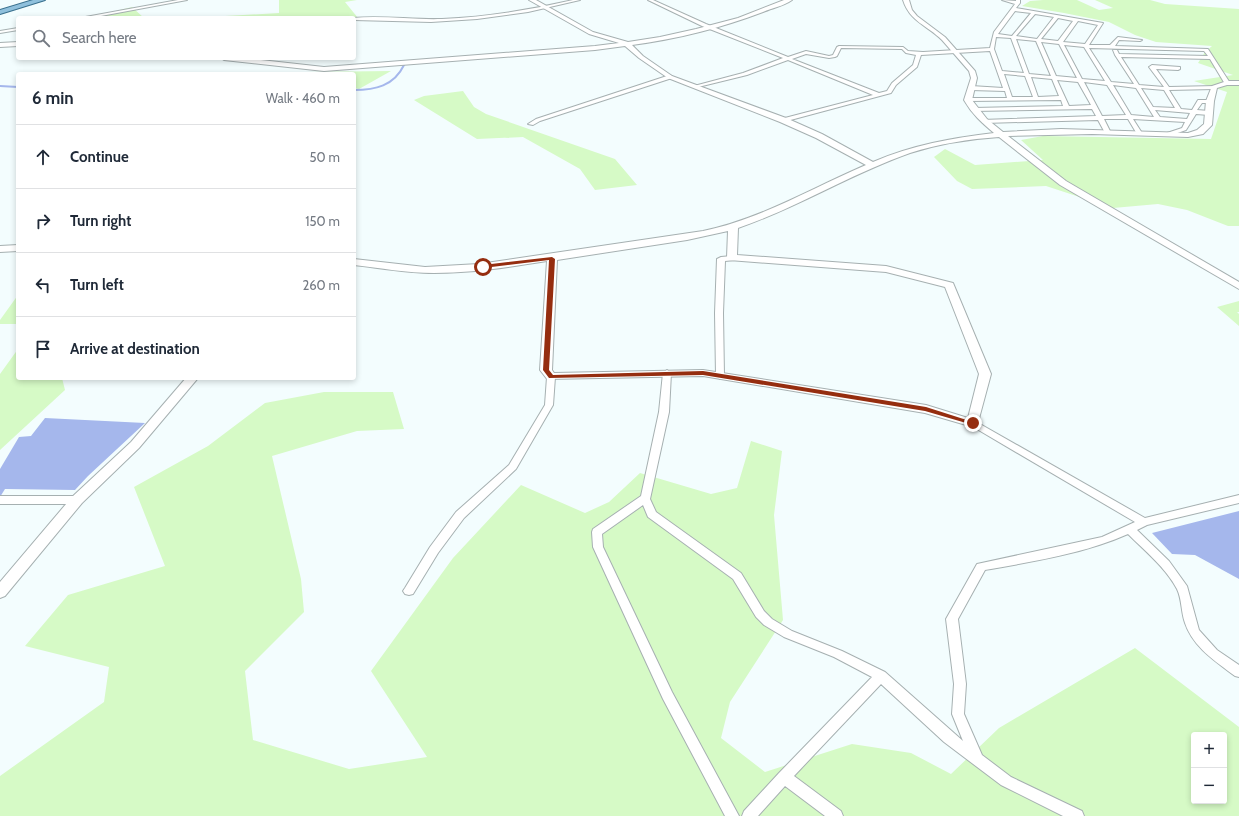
<!DOCTYPE html>
<meta charset="utf-8">
<style>
:root{--surface:#fff;--page:#f2f2f3;--text:#1f2937;--muted:#747a83;--line:#e0e1e3}
body{margin:0;font-family:Cabin,sans-serif;background:var(--page);color:var(--text)}
.controls{position:absolute;right:12px;bottom:12px;display:grid;overflow:hidden;border-radius:4px;box-shadow:0 2px 6px #0003}
.controls button{width:36px;height:36px;display:grid;place-items:center;padding:0;border:0;border-bottom:1px solid var(--line);background:var(--surface);color:var(--text);font:20px sans-serif}
.stop{position:absolute;width:12px;height:12px;margin:-9px;border:3px solid #952d0f;border-radius:50%;background:#fff}
.stop.end{background:#952d0f;border-color:#fff;box-shadow:0 1px 4px #0008}
.list{margin:0;padding:0;list-style:none}
h2{display:flex;justify-content:space-between;align-items:center;height:52px;margin:0;padding:0 16px;font-size:17px}
h2 small{font-size:13px;font-weight:400;color:var(--muted)}
.list li{display:grid;grid-template-columns:26px 1fr auto;gap:12px;align-items:center;box-sizing:border-box;height:64px;padding:0 16px;border-top:1px solid var(--line)}
.list b{display:block;font-size:15px;white-space:nowrap}
.list em{font-size:13px;font-style:normal;color:var(--muted)}
.icon{flex:none;width:22px;height:22px;fill:none;stroke:currentColor;stroke-width:2;stroke-linecap:round;stroke-linejoin:round}
.map{position:relative;flex:none;width:1239px;height:816px;overflow:hidden}
.search{position:absolute;background:var(--surface);box-shadow:0 2px 6px #0003;left:16px;top:16px;width:340px;height:44px;display:flex;align-items:center;gap:10px;box-sizing:border-box;padding:0 14px;border-radius:4px;color:var(--muted);font-size:15px}
.panel{position:absolute;background:var(--surface);box-shadow:0 2px 6px #0003;left:16px;top:72px;width:340px;height:308px;border-radius:4px}
.map>svg:first-child{display:block}
.green{fill:#d6fac6;fill-rule:evenodd}
.water{fill:#a5b7ec}
.lines{fill:none;stroke-linecap:round;stroke-linejoin:round}
.stream{stroke:#a5b7ec;stroke-width:2}
.minor-casing{stroke:#a6b0b1;stroke-width:2}
.tertiary-casing{stroke:#a6b0b1;stroke-width:2}
.primary-casing{stroke:#386f8d;stroke-width:2}
.minor{fill:#fff;fill-rule:evenodd}
.tertiary{fill:#fff;fill-rule:evenodd}
.primary{fill:#8fc0dc;fill-rule:evenodd}
.route{fill:#952d0f}
</style>
<div class="map">
<svg width="1239" height="816" viewBox="0 0 1239 816">
<rect width="100%" height="100%" fill="#f3fdfe"/>
<path class="green" d="M 279,0 L 357,0 L 345,2 L 358,18 L 190,18 L 279,13 Z
M 1043,0 L 1077,0 L 1099,10 L 1113,8 L 1095,0 L 1150,0 L 1165,4 L 1239,9 L 1239,226 L 1228,226 L 1187,210 L 1158,204 L 1113,208 L 1046,186 L 972,189 L 957,181 L 934,157 L 945,149 L 975,165 L 1043,160 L 1021,140 L 1043,136 L 1211,139 L 1227,92 L 1194,81 L 1233,75 L 1198,63 L 1205,52 L 1212,46 L 1156,42 L 1135,35 L 1109,22 L 1064,13 L 1022,6 L 1030,1 Z
M 132,7 L 144,18 L 87,18 Z
M 391,71 L 359,89 L 354,88 L 354,74 L 302,74 L 306,72 Z
M 463,91 L 474,107 L 486,114 L 615,159 L 637,185 L 595,190 L 580,169 L 523,137 L 477,139 L 414,100 L 424,96 Z
M 18,295 L 18,324 L 0,324 L 0,320 Z
M 1239,301 L 1239,312 L 1237,312 L 1239,314 L 1239,326 L 1217,307 Z
M 18,349 L 18,378 L 62,378 L 65,390 L 0,450 L 0,374 Z
M 324,392 L 393,392 L 404,429 L 357,431 L 272,456 L 301,579 L 304,612 L 245,671 L 253,740 L 349,769 L 427,757 L 371,671 L 453,558 L 521,485 L 585,513 L 609,502 L 640,473 L 711,494 L 737,488 L 751,441 L 782,451 L 774,515 L 783,620 L 730,702 L 721,738 L 765,772 L 852,744 L 911,753 L 951,774 L 999,728 L 1135,648 L 1239,727 L 1239,816 L 0,816 L 0,776 L 104,702 L 109,667 L 25,646 L 68,595 L 165,566 L 134,487 L 208,446 L 265,403 ZM 1194,735 L 1224,735 L 1224,801 L 1194,801 Z"/>
<path class="water" d="M 45,418 L 145,423 L 88,476 L 75,490 L 5,489 L 0,497 L 0,469 L 19,437 L 31,436 Z
M 1239,511 L 1239,579 L 1195,555 L 1172,554 L 1152,533 Z"/>
<g class="lines">
<path class="stream" d="M 0,86 L 18,87
M 354,90 C 375,90 394,86 404,65"/>
<g class="minor-casing">
<path id="minor" d="M 178,0 L 187,0 L 90,18 L 80,18 Z
M 573,0 L 580,0 L 528,12 L 477,19 L 431,22 L 354,20 L 354,18 L 353,18 C 382,15 412,20 442,19 C 486,17 530,10 573,0 Z
M 648,0 L 653,0 L 706,24 L 788,57 L 806,51 L 829,56 L 833,55 L 837,47 L 839,46 L 903,47 L 908,51 L 923,52 L 990,48 L 994,32 L 1015,4 L 1002,0 L 1016,1 L 1016,0 L 1020,0 L 1020,3 L 1016,8 L 1103,23 L 1089,45 L 1110,45 L 1118,37 L 1142,40 L 1140,41 L 1119,40 L 1115,46 L 1208,49 L 1230,83 L 1225,84 L 1210,59 L 1121,57 L 1139,85 L 1164,87 L 1149,67 L 1152,65 L 1180,67 L 1180,69 L 1178,70 L 1156,69 L 1169,87 L 1216,86 L 1216,88 L 1214,89 L 1169,90 L 1181,109 L 1192,110 L 1198,100 L 1210,100 L 1213,102 L 1212,103 L 1202,103 L 1197,110 L 1209,111 L 1212,113 L 1209,115 L 1196,114 L 1186,130 L 1169,136 L 1167,135 L 1167,133 L 1182,128 L 1185,122 L 1133,119 L 1142,133 L 1139,135 L 1137,134 L 1128,119 L 1104,119 L 1110,131 L 1107,133 L 1104,131 L 1098,120 L 984,123 L 982,122 L 982,120 L 1096,116 L 1092,109 L 972,111 L 971,110 L 974,108 L 1063,106 L 1061,100 L 966,101 L 966,99 L 968,98 L 1007,98 L 1005,91 L 971,90 L 968,88 L 971,86 L 1003,88 L 990,51 L 921,55 L 917,67 L 896,85 L 891,93 L 783,122 L 780,120 L 781,119 L 873,95 L 788,60 L 747,75 L 694,88 L 694,86 L 743,73 L 783,58 L 702,26 ZM 1015,11 L 1031,13 L 1012,36 L 998,34 ZM 1035,14 L 1054,17 L 1037,39 L 1016,36 ZM 1058,18 L 1073,21 L 1058,41 L 1041,39 ZM 1078,21 L 1098,25 L 1085,44 L 1063,42 ZM 996,37 L 1011,38 L 1024,73 L 1002,71 L 994,49 ZM 1016,39 L 1036,41 L 1051,76 L 1029,74 ZM 1041,42 L 1059,44 L 1077,78 L 1056,76 ZM 1064,45 L 1084,47 L 1105,81 L 1082,79 ZM 841,48 L 902,49 L 906,53 L 916,55 L 913,65 L 892,83 L 887,91 L 879,93 L 792,59 L 806,54 L 829,58 L 835,57 L 837,56 ZM 1089,48 L 1204,51 L 1208,56 L 1119,54 L 1117,50 L 1113,50 L 1115,55 L 1134,84 L 1111,82 ZM 1004,74 L 1025,76 L 1033,97 L 1012,97 ZM 1031,77 L 1052,79 L 1059,96 L 1038,97 ZM 1057,80 L 1078,82 L 1091,105 L 1069,106 ZM 1084,82 L 1107,85 L 1126,115 L 1102,116 ZM 1113,85 L 1136,88 L 1154,117 L 1131,115 ZM 1141,88 L 1164,90 L 1175,108 L 1153,107 ZM 1155,110 L 1190,113 L 1187,119 L 1160,117 Z
M 18,28 L 18,30 L 0,33 L 0,31 Z
M 670,75 L 673,77 L 672,78 L 540,121 L 533,125 L 528,124 L 536,119 Z
M 732,256 L 735,256 L 735,260 L 725,261 L 723,313 L 724,376 L 720,379 L 716,376 L 715,313 L 717,259 L 721,257 Z
M 667,370 L 671,373 L 669,412 L 650,499 L 656,512 L 741,573 L 764,611 L 772,619 L 792,631 L 842,651 L 885,672 L 963,741 L 952,714 L 954,684 L 946,619 L 977,564 L 1102,537 L 1135,522 L 970,425 L 968,423 L 970,421 L 973,420 L 1145,518 L 1239,495 L 1239,503 L 1147,525 L 1137,530 L 1169,561 L 1187,586 L 1199,630 L 1217,650 L 1239,665 L 1239,677 L 1235,676 C 1215,661 1193,647 1185,623 C 1181,612 1182,599 1177,589 C 1166,568 1145,551 1128,534 C 1086,553 1031,562 985,570 L 958,619 L 966,684 L 964,714 L 982,755 L 1011,777 L 1082,811 L 1084,816 L 1063,816 L 1001,785 L 944,742 L 881,684 L 794,776 L 841,811 L 843,816 L 825,816 L 785,786 L 758,816 L 742,816 L 744,811 L 779,773 L 872,677 L 834,657 L 784,637 L 764,625 L 756,617 L 733,579 L 648,517 L 643,505 L 602,534 L 603,547 L 672,692 L 739,816 L 725,816 L 663,699 L 593,547 L 592,532 L 593,529 L 641,496 L 659,412 L 663,373 Z
M 551,374 L 555,377 L 553,405 L 516,469 L 464,518 L 438,553 L 413,594 L 409,595 L 405,594 L 403,591 L 405,588 L 430,547 L 456,512 L 509,465 L 545,405 L 547,377 Z
M 0,496 L 77,496 L 81,497 L 82,500 L 81,503 L 77,504 L 0,504 Z"/>
</g>
<g class="tertiary-casing">
<path id="tertiary" d="M 529,0 L 536,0 L 593,32 L 628,42 L 660,37 L 696,29 L 738,18 L 784,0 L 792,0 C 784,6 772,8 763,12 C 721,28 677,39 632,45 L 643,56 L 672,76 L 786,118 L 822,134 L 873,162 C 912,145 952,138 994,133 C 982,123 972,114 964,100 L 971,78 L 969,71 C 960,61 951,50 942,40 C 927,25 910,22 903,0 L 909,0 L 912,10 L 917,16 L 945,37 L 975,71 L 977,78 L 972,100 L 987,119 L 1003,132 L 1061,129 L 1188,133 L 1197,130 L 1204,124 L 1206,101 L 1212,86 L 1227,81 L 1239,81 L 1239,85 L 1227,85 L 1217,88 L 1214,101 L 1212,125 L 1203,134 L 1188,137 L 1092,134 L 1008,136 L 1066,181 L 1239,282 L 1239,289 L 1060,185 L 999,137 C 969,139 938,144 910,153 C 850,174 797,208 738,228 L 737,255 L 886,266 L 953,283 L 991,374 L 977,426 L 973,427 L 925,413 L 703,376 L 547,379 L 540,370 L 547,261 C 510,267 472,273 434,273 C 407,273 380,268 354,265 L 354,259 L 425,267 L 479,264 L 703,231 C 761,219 812,188 866,165 L 816,138 L 780,122 L 668,78 L 639,58 L 625,46 L 595,50 L 324,71 L 224,60 L 221,58 L 242,58 L 324,67 L 595,46 L 619,43 L 589,34 ZM 728,231 L 727,258 L 729,260 L 886,272 L 945,287 L 979,374 L 968,418 L 926,405 L 703,370 L 554,373 L 552,370 L 557,260 L 687,240 Z
M 18,42 L 18,46 L 0,47 L 0,43 Z
M 18,245 L 18,251 L 0,252 L 0,246 Z
M 186,378 L 198,378 L 139,448 L 82,503 L 5,596 L 0,598 L 0,582 L 72,497 L 131,442 Z"/>
</g>
<g class="primary-casing">
<path id="primary" d="M 33,0 L 45,0 L 0,14 L 0,10 Z"/>
</g>
<use href="#minor" class="minor"/>
<use href="#tertiary" class="tertiary"/>
<use href="#primary" class="primary"/>
</g>
<path class="route" d="M 552,257 L 555,259 L 549,370 L 553,375 L 703,371 L 926,407 L 976,423 L 973,425 L 925,411 L 703,375 L 549,378 L 543,370 L 549,260 L 483,268 L 481,267 L 483,265 Z"/>
</svg>
<div class="controls">
<button>+</button>
<button>−</button>
</div>
<div class="stop" style="left:483px;top:267px"></div>
<div class="stop end" style="left:973px;top:423px"></div>
<div class="search"><svg class="icon" aria-label="search" viewBox="0 0 24 24"><circle cx="10" cy="10" r="6"/><path d="M15 15l6 6"/></svg>Search here</div>
<section class="panel">
<h2>6 min<small>Walk · 460 m</small></h2>
<ul class="list">
<li><svg class="icon" aria-label="ahead" viewBox="0 0 24 24"><path d="M12 20V5M6 11l6-6 6 6"/></svg><div><b>Continue</b></div><em>50 m</em></li>
<li><svg class="icon" aria-label="right" viewBox="0 0 24 24"><path d="M7 20v-9h11M14 6l5 5-5 5"/></svg><div><b>Turn right</b></div><em>150 m</em></li>
<li><svg class="icon" aria-label="left" viewBox="0 0 24 24"><path d="M17 20v-9H6M10 6l-5 5 5 5"/></svg><div><b>Turn left</b></div><em>260 m</em></li>
<li><svg class="icon" aria-label="arrive" viewBox="0 0 24 24"><path d="M6 21V4h12l-3 4 3 4H6"/></svg><div><b>Arrive at destination</b></div></li>
</ul>
</section>
</div>
